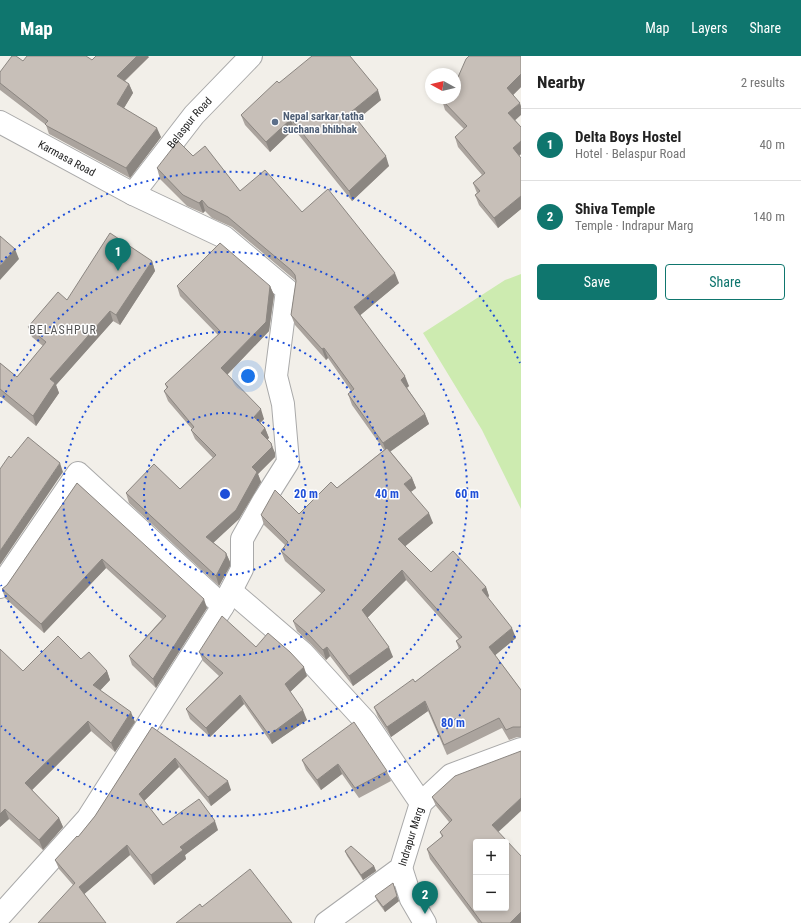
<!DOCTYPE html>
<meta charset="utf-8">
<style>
:root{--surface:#fff;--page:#f6f6f6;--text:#222;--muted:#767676;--line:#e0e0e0;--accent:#0f766e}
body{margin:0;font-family:"Roboto Condensed",sans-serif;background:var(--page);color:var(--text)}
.controls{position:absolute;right:12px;bottom:12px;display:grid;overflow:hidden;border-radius:4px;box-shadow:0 2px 6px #0003}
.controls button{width:36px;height:36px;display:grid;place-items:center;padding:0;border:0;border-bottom:1px solid var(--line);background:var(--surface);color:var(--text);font:20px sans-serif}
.compass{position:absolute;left:425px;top:12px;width:36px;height:36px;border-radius:50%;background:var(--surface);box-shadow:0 2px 6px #0003;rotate:278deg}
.you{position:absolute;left:248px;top:320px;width:14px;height:14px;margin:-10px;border:3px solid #fff;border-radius:50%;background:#1a73e8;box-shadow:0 0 0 6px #1a73e833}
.badge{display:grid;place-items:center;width:26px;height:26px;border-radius:50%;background:var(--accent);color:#fff;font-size:13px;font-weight:700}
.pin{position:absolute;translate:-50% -33px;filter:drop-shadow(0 1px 2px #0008)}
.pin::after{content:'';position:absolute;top:21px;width:14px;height:12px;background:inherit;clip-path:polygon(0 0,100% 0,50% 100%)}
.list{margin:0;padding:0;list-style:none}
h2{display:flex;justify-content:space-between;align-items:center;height:52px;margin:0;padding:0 16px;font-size:17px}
h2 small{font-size:13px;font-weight:400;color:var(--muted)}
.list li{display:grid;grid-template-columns:26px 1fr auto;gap:12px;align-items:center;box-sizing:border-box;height:72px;padding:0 16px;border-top:1px solid var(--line)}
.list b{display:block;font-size:15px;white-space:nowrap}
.list p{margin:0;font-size:13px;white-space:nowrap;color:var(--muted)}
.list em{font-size:13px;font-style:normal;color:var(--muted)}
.actions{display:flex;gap:8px;padding:12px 16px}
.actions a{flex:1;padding:9px 0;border:1px solid var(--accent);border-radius:4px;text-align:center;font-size:14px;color:var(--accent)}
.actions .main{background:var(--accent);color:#fff}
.map{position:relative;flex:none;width:521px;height:867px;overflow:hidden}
header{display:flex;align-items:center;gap:24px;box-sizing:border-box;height:56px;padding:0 20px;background:var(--accent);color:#fff}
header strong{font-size:19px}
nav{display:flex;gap:22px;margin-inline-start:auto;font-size:14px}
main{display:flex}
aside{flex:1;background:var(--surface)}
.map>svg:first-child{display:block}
.grass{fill:#cdebb0}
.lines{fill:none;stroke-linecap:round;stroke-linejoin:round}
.minor-casing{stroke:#a9a9a9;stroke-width:24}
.tertiary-casing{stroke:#a9a9a9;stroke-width:24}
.minor{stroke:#fff;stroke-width:22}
.tertiary{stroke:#fff;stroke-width:22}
.wall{fill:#aba49e}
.shaded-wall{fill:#8b8681}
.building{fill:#c7bfb8;stroke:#8b8681;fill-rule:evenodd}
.ring{fill:none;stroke:#1d4ed8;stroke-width:2;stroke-dasharray:2 4}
.service-dot{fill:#5c6f8a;stroke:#fff;stroke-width:1.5}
.labels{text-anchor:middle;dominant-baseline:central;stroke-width:3;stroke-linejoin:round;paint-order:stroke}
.service-label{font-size:11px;font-weight:bold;fill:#4e5e75;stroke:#fff;text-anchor:start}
.street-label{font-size:11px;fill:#222;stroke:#fff}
.neighbourhood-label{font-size:12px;letter-spacing:1px;fill:#555;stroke:#fff}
.centre{fill:#1d4ed8;stroke:#fff;stroke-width:2}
.ring-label{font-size:12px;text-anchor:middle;font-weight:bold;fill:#1d4ed8;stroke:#fff;stroke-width:3;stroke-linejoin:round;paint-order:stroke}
</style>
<header>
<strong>Map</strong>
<nav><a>Map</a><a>Layers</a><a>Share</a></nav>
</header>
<main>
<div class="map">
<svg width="521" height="867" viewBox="0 0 521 867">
<rect width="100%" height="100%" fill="#f2efe9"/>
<path class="grass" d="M 521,218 L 521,453 L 482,374 L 423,277 L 505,224 Z"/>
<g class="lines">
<g class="minor-casing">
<g id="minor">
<path id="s1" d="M 0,66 L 133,138 L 224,181 L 287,234 L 276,320 L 283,348 L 288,406 L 264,444 L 242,483 L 242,513 L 223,550 L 88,762 L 0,860"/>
<path id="s2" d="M 133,138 L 194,59 L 251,0"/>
<path d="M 0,531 L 78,417 L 223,550"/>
<path d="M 231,535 L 302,596 L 366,666 L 421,747"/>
<path d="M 401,812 L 411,843 L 425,867"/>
</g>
</g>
<g class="tertiary-casing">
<g id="tertiary">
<path id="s3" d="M 326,867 L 401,812 L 421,747 L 451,719 L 521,693"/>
</g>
</g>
<use href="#minor" class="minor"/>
<use href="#tertiary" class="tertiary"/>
</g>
<path class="wall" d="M 521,0 L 521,31 L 513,39 L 515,64 L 521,71 L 521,98 L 519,100 L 521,102 L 521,153 L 498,172 L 479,149 L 475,139 L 477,137 L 473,127 L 482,119 L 458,91 L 455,81 L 464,73 L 445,54 L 442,44 L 455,42 Z
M 149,1 L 125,25 L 129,28 L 133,37 L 124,52 L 161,81 L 130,122 L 51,79 L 49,78 L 46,69 L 0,34 L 0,16 L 23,5 L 92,4 Z
M 279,27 L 381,44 L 357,64 L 389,110 L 352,145 L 294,73 L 270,96 L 245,69 L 241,59 Z
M 193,100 L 240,135 L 302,156 L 399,227 L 360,259 L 409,330 L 407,332 L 425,358 L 429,368 L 390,395 L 412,422 L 416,432 L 411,436 L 433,467 L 405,490 L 431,516 L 486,531 L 489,540 L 488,542 L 516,582 L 495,599 L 521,634 L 521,681 L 517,681 L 509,684 L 502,672 L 447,699 L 428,655 L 391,681 L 378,661 L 374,651 L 415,626 L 459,593 L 456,585 L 459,583 L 406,524 L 367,562 L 393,601 L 353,630 L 330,600 L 326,604 L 311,588 L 297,575 L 293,565 L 322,538 L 285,505 L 281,495 L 285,489 L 264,469 L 261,459 L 299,458 L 337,432 L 384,394 L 352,349 L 348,338 L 351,335 L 328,302 L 326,304 L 295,269 L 291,259 L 296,225 L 295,224 L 232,171 L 212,162 L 205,155 L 203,157 L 187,150 L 160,123 L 157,112 Z
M 152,205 L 155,215 L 120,269 L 113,265 L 56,329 L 59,337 L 36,370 L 1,341 L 0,341 L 0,307 L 17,321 L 43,290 L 32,281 L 28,271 L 67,244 Z
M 177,230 L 270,230 L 274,239 L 269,275 L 227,319 L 264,363 L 260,367 L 265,372 L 269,382 L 267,383 L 275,397 L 275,401 L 258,418 L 261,426 L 239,463 L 213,486 L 226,497 L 230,506 L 230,510 L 219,530 L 129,447 L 126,437 L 180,433 L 213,402 L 195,383 L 191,374 L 192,373 L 168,345 L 164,335 L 167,333 L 165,328 L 218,279 L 180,240 Z
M 77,427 L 207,552 L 156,632 L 132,609 L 129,600 L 162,563 L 106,512 L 44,577 L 5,542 L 2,533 L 7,529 Z
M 256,591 L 307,620 L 290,636 L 307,664 L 272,688 L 244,648 L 210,681 L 190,663 L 186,653 L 219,620 L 203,605 L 199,596 Z
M 81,603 L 107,615 L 110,624 L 100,634 L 135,666 L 115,696 L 91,675 L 32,734 L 59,762 L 63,771 L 43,794 L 9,763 L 0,771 L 23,615 Z
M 152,671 L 231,734 L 211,750 L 179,711 L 144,745 L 163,769 L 218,774 L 185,799 L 186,803 L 154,829 L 130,799 L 84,838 L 73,829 L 59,813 L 55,804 L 78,781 L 95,760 Z
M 302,704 L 387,715 L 391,725 L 359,742 L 342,718 L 321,734 L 306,714 Z
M 432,741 L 498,776 L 521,867 L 478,867 L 430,803 L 427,793 L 442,781 L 440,776 L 449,766 L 436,750 Z
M 345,795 L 374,810 L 376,815 L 363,824 L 347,800 Z
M 375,840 L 399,845 L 385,856 L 377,845 Z"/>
<path class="shaded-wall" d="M 137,0 L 148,0 L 149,1 L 120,29 L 117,20 Z
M 521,18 L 521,31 L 510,42 L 507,32 Z
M 129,28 L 133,37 L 121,57 L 117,48 Z
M 378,34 L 381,44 L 354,66 L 351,56 Z
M 520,47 L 521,50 L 521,59 L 512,67 L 508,57 Z
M 291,63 L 294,73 L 270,96 L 266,86 Z
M 157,72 L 161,81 L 130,122 L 126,112 Z
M 521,85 L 521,98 L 517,102 L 513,92 Z
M 386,100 L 389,110 L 352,145 L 349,135 Z
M 521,140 L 521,153 L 498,172 L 494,162 Z
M 202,144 L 205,155 L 203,157 L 199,147 Z
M 15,193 L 19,203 L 0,224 L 0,210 Z
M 152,205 L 155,215 L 120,269 L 116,259 Z
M 395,217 L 399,227 L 357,262 L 354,251 Z
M 270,230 L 274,239 L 269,275 L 224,322 L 221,312 Z
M 110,255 L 113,265 L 56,329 L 59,337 L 36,370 L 33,360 L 50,323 Z
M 324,292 L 328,302 L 326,304 L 322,293 Z
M 405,320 L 409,330 L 404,334 L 401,324 Z
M 261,353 L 264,363 L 257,370 L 254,361 Z
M 425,358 L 429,368 L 387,398 L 383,387 Z
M 265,372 L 269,382 L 264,387 L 261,377 Z
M 271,387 L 275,397 L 275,401 L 258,418 L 261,426 L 239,463 L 210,490 L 206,481 L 252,411 Z
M 60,407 L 63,416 L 0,509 L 0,495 Z
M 412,422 L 416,432 L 408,438 L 404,428 Z
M 429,457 L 433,467 L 402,493 L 398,483 Z
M 226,497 L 230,506 L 230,510 L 219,530 L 216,520 Z
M 102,503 L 106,512 L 44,577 L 41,568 Z
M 402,514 L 406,524 L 365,564 L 362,554 Z
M 486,531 L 489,540 L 485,544 L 482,534 Z
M 204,543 L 207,552 L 156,632 L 153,623 Z
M 512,572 L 516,582 L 493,601 L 489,591 Z
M 327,591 L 330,600 L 326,604 L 323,594 Z
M 389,591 L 393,601 L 353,630 L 349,620 Z
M 304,611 L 307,620 L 288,638 L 285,628 Z
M 107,615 L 110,624 L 96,639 L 93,629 Z
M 240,639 L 244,648 L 210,681 L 206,672 Z
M 425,645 L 428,655 L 391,681 L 387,671 Z
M 303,654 L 307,664 L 272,688 L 269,679 Z
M 131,656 L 135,666 L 115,696 L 111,687 Z
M 88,665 L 91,675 L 29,737 L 25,727 Z
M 175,702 L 179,711 L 142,747 L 139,738 Z
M 338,708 L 342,718 L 321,734 L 317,724 Z
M 228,725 L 231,734 L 211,750 L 208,741 Z
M 521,742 L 521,755 L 495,779 L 492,769 Z
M 5,753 L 9,763 L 0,771 L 0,758 Z
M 59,762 L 63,771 L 43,794 L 39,784 Z
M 215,765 L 218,774 L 185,799 L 186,803 L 154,829 L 151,819 L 180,791 Z
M 127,789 L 130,799 L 82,840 L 79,831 Z
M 374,810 L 376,815 L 363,824 L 361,819 Z
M 393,827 L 399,845 L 385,856 L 383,851 Z
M 521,856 L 521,867 L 510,867 Z"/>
<path class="building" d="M 12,0 L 16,0 L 23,5 L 27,0 L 86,0 L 92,4 L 96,0 L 137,0 L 117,20 L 129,28 L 117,48 L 157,72 L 126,112 L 47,70 L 45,68 L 48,65 L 0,27 L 0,16 Z
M 312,0 L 350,0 L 378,34 L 351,56 L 386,100 L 349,135 L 291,63 L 266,86 L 241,59 L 277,25 L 279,27 Z
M 469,0 L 521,0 L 521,18 L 507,32 L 520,47 L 508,57 L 521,71 L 521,85 L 513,92 L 521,102 L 521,140 L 494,162 L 475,139 L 480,135 L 473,127 L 485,117 L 455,81 L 467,70 L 442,44 L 444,42 L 455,42 L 455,28 L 466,3 Z
M 178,85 L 193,100 L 205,90 L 240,135 L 265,114 L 302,156 L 328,133 L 395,217 L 354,251 L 405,320 L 401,324 L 425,358 L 383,387 L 348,338 L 354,333 L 324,292 L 322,293 L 291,259 L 296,225 L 295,219 L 291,214 L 228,161 L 208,151 L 202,144 L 199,147 L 183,139 L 157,112 Z
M 110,177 L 152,205 L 116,259 L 110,255 L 50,323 L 55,327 L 33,360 L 0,333 L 0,307 L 17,321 L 46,286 L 28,271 L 58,236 L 67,244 Z
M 0,180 L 15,193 L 0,210 Z
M 220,187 L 270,230 L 266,266 L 221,312 L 261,353 L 254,361 L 265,372 L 261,377 L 271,387 L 272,391 L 252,411 L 257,416 L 236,454 L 206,481 L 226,497 L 226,501 L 216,520 L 126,437 L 154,408 L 180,433 L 216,399 L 191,374 L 194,371 L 164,335 L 168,331 L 165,328 L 221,276 L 177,230 Z
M 28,381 L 60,407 L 0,495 L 0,413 L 9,400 L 11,402 Z
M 387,392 L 412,422 L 404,428 L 429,457 L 398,483 L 431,516 L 453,495 L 486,531 L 482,534 L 512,572 L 489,591 L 521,634 L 521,671 L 513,671 L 506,674 L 499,662 L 444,689 L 425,645 L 387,671 L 374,651 L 413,623 L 415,626 L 461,591 L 456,585 L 462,581 L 402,514 L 362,554 L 389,591 L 349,620 L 327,591 L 323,594 L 308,578 L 293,565 L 325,534 L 281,495 L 288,486 L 261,459 L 275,434 L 299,458 L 331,426 L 337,432 Z
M 77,427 L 204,543 L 153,623 L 129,600 L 166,560 L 102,503 L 41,568 L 2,533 L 7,529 Z
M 222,560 L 256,591 L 268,577 L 290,596 L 304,611 L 285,628 L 303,654 L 269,679 L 240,639 L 206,672 L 186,653 L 223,617 L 199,596 Z
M 58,580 L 81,603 L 89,596 L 107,615 L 93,629 L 131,656 L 111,687 L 88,665 L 25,727 L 59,762 L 39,784 L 5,753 L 0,758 L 0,593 L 23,615 Z
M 354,666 L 387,715 L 355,732 L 338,708 L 317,724 L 302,704 Z
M 152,671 L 228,725 L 208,741 L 175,702 L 139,738 L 163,769 L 199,743 L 215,765 L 180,791 L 183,794 L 151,819 L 127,789 L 79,831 L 106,867 L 38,867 L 75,827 L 55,804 L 77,780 L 78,781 L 95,760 Z
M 521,695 L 521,742 L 492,769 L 521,800 L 521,856 L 510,867 L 482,867 L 427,793 L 443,780 L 440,776 L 452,764 L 432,741 L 455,720 ZM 476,786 L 506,786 L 506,852 L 476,852 Z
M 351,790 L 374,810 L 361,819 L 345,795 Z
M 250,813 L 292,867 L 176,867 L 200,848 L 202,851 Z
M 393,827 L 397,840 L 383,851 L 375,840 Z"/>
<g class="ring">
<circle cx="225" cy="438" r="81"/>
<circle cx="225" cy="438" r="162"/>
<path d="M1 347A242 242 0 1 1 1 529"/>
<path d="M520 569A323 323 0 0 1 1 670M1 206A323 323 0 0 1 520 307"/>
</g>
<circle class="service-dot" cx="275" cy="66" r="4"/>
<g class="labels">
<g class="service-label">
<text x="283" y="60">Nepal sarkar tatha<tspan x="283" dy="13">suchana bhibhak</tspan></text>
</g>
<g class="street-label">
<text stroke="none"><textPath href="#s2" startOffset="91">Belaspur Road</textPath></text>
<text stroke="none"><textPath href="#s1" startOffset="76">Karmasa Road</textPath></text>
<text stroke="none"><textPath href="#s3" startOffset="126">Indrapur Marg</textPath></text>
</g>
<g class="neighbourhood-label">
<text x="63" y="274">BELASHPUR</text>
</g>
</g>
<circle cx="225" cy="438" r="6" class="centre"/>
<g class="ring-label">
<text x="306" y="442">20 m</text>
<text x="387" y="442">40 m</text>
<text x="467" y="442">60 m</text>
<text x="453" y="671">80 m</text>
</g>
</svg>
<div class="controls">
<button>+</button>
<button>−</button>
</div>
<svg class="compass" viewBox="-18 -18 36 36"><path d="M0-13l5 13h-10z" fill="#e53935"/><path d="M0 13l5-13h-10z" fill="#767676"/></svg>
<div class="you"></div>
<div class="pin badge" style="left:118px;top:215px">1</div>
<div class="pin badge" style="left:425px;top:858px">2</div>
</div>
<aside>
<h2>Nearby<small>2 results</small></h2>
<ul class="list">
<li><span class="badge">1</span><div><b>Delta Boys Hostel</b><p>Hotel · Belaspur Road</p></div><em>40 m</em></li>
<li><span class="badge">2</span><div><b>Shiva Temple</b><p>Temple · Indrapur Marg</p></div><em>140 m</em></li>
</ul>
<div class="actions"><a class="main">Save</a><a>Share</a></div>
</aside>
</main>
